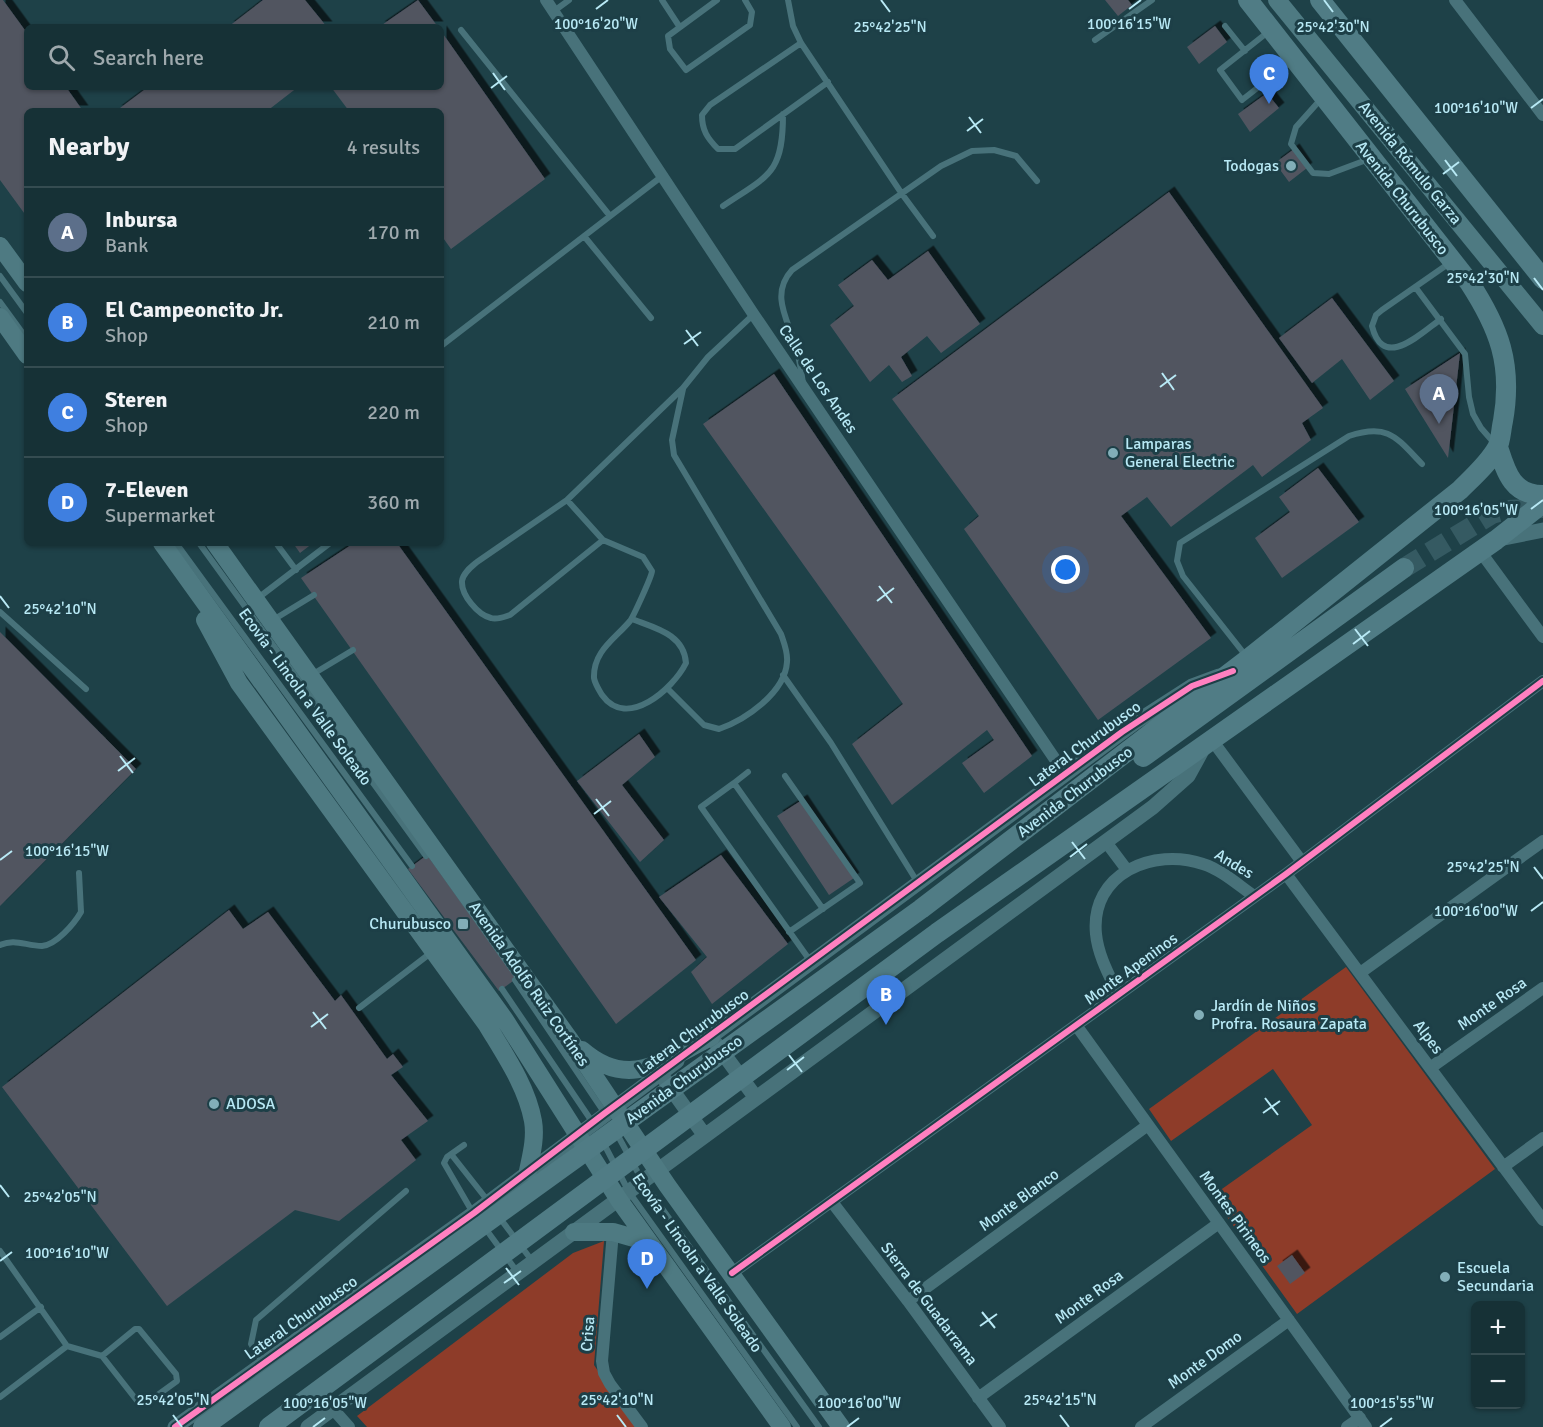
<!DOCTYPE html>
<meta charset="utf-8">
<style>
:root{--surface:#163136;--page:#1f393e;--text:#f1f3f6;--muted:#9ea9ad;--line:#354c51;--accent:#82aeb8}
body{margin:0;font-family:Signika,sans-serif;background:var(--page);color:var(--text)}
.controls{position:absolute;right:18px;bottom:18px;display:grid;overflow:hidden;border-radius:9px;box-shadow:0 2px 4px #0004}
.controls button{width:54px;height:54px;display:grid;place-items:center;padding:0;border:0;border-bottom:2px solid var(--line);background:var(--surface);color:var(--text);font:30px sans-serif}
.you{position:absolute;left:1066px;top:570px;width:21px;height:21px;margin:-15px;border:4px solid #fff;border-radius:50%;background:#1a73e8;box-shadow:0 0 0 9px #1a73e833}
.badge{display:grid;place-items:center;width:39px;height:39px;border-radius:50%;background:var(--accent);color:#fff;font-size:20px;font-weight:700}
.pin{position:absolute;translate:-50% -50px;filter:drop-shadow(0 2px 3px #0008)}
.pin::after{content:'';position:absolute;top:32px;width:21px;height:18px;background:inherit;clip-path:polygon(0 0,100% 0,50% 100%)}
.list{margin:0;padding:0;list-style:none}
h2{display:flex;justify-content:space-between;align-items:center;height:78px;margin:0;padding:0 24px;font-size:26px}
h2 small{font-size:20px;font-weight:400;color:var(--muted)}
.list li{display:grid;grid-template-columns:39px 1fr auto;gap:18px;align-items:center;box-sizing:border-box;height:90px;padding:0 24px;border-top:2px solid var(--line)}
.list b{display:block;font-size:22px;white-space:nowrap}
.list p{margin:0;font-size:20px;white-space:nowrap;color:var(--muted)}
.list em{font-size:20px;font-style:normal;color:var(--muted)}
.icon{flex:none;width:33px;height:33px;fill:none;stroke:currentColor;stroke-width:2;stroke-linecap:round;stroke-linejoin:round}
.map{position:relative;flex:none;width:1543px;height:1427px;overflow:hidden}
.search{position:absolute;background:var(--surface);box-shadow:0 2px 4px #0004;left:24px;top:24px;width:420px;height:66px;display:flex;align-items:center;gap:15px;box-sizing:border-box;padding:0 21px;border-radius:9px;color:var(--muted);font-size:22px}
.panel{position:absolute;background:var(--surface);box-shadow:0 2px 4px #0004;left:24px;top:108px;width:420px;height:438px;border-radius:9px}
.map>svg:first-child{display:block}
.green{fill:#8e3c29}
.building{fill:#515561;filter:url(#shadow)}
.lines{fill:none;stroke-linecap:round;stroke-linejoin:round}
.trunk-tunnel{stroke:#355a62;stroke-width:20;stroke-dasharray:20 10;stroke-linecap:butt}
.service{stroke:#48727a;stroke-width:6}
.minor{stroke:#48727a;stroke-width:12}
.tertiary{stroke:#48727a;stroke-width:15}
.primary{stroke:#4e7a82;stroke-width:18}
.trunk{stroke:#507c85;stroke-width:20}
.cycleway-casing{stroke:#1d3f47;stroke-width:10}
.cycleway{stroke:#ff80c0;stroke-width:6}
.ticks{fill:none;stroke:#b8e9f5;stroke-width:2}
.poi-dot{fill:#82aeb8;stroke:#1d3f47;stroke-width:2}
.labels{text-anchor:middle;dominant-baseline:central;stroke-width:6;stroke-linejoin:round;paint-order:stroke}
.street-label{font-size:16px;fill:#b8e9f5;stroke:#1d3f47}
.poi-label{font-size:16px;fill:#b8e9f5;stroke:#1d3f47;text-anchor:start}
.ticks-label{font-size:15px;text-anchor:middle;fill:#b8e9f5;stroke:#1d3f47;stroke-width:6;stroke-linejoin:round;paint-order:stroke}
</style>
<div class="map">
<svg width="1543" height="1427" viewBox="0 0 1543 1427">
<defs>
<filter id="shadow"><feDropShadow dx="5.5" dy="-5.5" stdDeviation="0" flood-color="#0009"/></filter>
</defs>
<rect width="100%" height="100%" fill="#1e4148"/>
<path class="green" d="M 1346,967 L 1495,1169 L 1297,1314 L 1212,1196 L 1312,1125 L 1273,1069 L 1171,1141 L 1149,1109 Z
M 604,1241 L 594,1365 L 636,1427 L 367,1427 L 357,1416 L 573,1253 Z"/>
<path class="building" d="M 0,0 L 3,0 L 27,33 L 27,87 L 66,87 L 83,111 L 27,111 L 27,217 L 0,180 Z
M 263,0 L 305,0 L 327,27 L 228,27 Z
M 418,0 L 438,27 L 379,27 Z
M 1105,0 L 1128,0 L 1132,5 L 1118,16 Z
M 1215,26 L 1227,42 L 1199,64 L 1187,47 Z
M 441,31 L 545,179 L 451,249 L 441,235 L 441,111 L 349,111 L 331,87 L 441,87 Z
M 148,87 L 298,87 L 267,111 L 116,111 Z
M 1267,93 L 1279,108 L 1250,132 L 1238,114 Z
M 1294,149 L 1307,168 L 1289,182 L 1275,163 Z
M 1169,192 L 1323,408 L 1302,423 L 1311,440 L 1262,477 L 1253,465 L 1171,527 L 1147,497 L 1121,516 L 1211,638 L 1098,720 L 964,529 L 979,516 L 892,399 Z
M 928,251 L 980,324 L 941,353 L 927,336 L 901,357 L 912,376 L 902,382 L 889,365 L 870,382 L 830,325 L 854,306 L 838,285 L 872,260 L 888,280 Z
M 1332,298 L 1394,381 L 1370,400 L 1342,359 L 1312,383 L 1279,338 Z
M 1460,353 L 1448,458 L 1405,389 Z
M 774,374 L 1032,756 L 984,793 L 962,763 L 994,740 L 987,730 L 892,805 L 852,744 L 903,704 L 703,424 Z
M 1318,468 L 1359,522 L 1282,578 L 1255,538 L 1290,512 L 1279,497 Z
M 293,543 L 313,543 L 300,553 Z
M 354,543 L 397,543 L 696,960 L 616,1024 L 301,578 Z
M 0,632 L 136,769 L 0,906 Z
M 639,734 L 655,757 L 622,785 L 664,840 L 640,862 L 577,781 Z
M 802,800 L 854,878 L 829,895 L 777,816 Z
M 427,855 L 516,979 L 499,991 L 408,869 Z
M 721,855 L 788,944 L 712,1004 L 691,972 L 707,957 L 659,897 Z
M 229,910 L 243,929 L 268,912 L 335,1001 L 341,995 L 387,1059 L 393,1054 L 403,1067 L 391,1075 L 428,1121 L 401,1140 L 416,1160 L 339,1221 L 295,1210 L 167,1306 L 2,1087 Z
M 1292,1255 L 1305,1273 L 1290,1284 L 1277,1266 Z"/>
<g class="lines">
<path class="trunk-tunnel" d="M 1404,568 L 1492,514 L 1506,510 L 1543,508"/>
<path class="service" d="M 662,0 L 679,26
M 717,0 L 668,36 L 670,49 L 686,70 L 750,25 L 752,12 L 745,0
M 788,0 L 793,26 L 801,43 L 902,194 L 933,236
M 554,11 L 569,0
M 1225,26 L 1245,51
M 461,30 L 610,216
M 1268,32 L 1220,70 L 1242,100 L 1293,60
M 1095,40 L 1152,0
M 801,43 L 710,105 L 702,115 C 702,130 707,138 718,149 L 735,149 L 828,82
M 1321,99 L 1296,127 L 1291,144 L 1313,173 L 1329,174 L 1369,159
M 723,206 C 769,175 783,174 783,114
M 584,236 L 651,318
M 0,276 L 27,313
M 1416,288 L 1465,354 L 1469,397 L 1473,414 L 1481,428 L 1495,444
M 0,302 L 27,339
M 1441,319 C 1420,334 1383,371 1372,326 L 1376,315 L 1382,310 L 1451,262
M 441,346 L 661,177
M 803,383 C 801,369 799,355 794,341 C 786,317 771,293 792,270 L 941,166 L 972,151 L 994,150 L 1016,156 L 1037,181
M 567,500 L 603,540 L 643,557 L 652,571 C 652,576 633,617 630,621 C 615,639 593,651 594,678 C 595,684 599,690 602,695 C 627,730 673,689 686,663 C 684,634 655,628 632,619
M 603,540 L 510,615 C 504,617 497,620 491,618 C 478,615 461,595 462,581 C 463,573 471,567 477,562 L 567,500 L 683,388 L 708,357 L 753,315
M 176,543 L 412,866
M 199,543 L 426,856
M 276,543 L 296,570
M 258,598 L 330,543
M 0,612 L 86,689
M 273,620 L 314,595
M 1246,656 L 1183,576 L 1177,561 L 1180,543 L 1349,436 C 1388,423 1396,437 1422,464
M 313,674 L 353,650
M 783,675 L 831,743 L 918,883
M 668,689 L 704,725 L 719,729 C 745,720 785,693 787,662 C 788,652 784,643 781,634 L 674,455 L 672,440 L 683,389
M 748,772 L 734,783 L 823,909
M 785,776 L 860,883 L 789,932
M 734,783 L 701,807 L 811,962
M 0,945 C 15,938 26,946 42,946 C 56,945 74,924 81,912 L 79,873
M 515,980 L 606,1115
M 502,989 L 593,1123
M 359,1008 L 432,952
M 617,1134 L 643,1182 L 819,1427
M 603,1142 L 629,1192 L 797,1427
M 464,1145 L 447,1157 L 444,1163 L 473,1213
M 451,1154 L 488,1201
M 499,1217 L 533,1262
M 485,1228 L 518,1273
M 0,1251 L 67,1346 L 102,1356 L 138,1402 L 148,1402 L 177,1381 L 176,1374 L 139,1329 L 135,1329 L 102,1356
M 0,1337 L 41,1307
M 262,1362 L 251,1344 L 256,1320 L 406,1191
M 0,1397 L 67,1346"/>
<path class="minor" d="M 546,0 L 754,315 L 1065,774
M 1455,0 L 1543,115
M 1480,551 L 1543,637
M 1212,740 L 1302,862
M 1106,842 L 1127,870
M 1286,874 L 1543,1220
M 1360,973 L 1543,841
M 1118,994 C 1109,975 1098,955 1096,934 C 1090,873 1154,847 1203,864 C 1222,870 1238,885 1254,896
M 1076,1025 L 1366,1427
M 1430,1068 L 1543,988
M 1503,1167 L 1543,1138
M 832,1202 L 908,1301 L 1000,1427
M 613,1232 L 602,1361 L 604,1373 L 610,1384 L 642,1427
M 732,1273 L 1286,874 L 1543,681
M 908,1301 L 1148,1125
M 978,1398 L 1219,1223
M 333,1409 L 349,1427
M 1141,1427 L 1289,1320
M 1347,1427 L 1360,1418"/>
<path class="tertiary" d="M 1499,539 L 1543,530
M 702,1043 L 1136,722 L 1192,686 L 1219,676
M 717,1045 L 756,1098
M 665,1080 L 705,1136
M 175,1427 L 474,1213 L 677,1061
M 308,1427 L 1153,807 L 1188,776 L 1205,745"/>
<path class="primary" d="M 1277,0 L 1543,326
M 0,246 L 27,283
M 0,317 L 27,355
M 162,543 L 505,1020 L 619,1200 L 782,1427
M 215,543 L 570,1040 L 667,1185 L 841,1427
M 205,620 L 239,683 L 487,1025 C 505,1055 527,1087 533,1121 C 536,1138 531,1156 528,1171
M 582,1050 C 629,1091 664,1060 711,1037
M 574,1232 L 613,1232 L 648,1242"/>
<path class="trunk" d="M 1320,0 L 1543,279
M 1498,447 C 1506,472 1512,495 1543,495
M 1143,757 L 1404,568
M 203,1427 L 921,909 L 1248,659 L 1460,490 C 1473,477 1488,464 1497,448 C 1501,441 1501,429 1503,421 C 1513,364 1499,328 1469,282 L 1248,0
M 269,1427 L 937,933 L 1496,540 L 1543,503"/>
<g class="cycleway-casing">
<path id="cycleway" d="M 732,1273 L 1286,874 L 1543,681
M 175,1427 L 474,1213 L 605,1113 L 1122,732 L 1192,686 L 1233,671"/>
</g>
<use href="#cycleway" class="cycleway"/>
</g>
<path class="ticks" d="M 881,0 L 890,12M 1324,0 L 1333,12M 596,9 L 608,0M 1129,9 L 1141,0M 493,73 L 505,90M 491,88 L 507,76M 1531,108 L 1543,99M 969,117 L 981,133M 967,131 L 983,119M 1445,160 L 1457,176M 1443,174 L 1459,162M 1534,278 L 1543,290M 686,330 L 698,346M 684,344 L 701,332M 1162,373 L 1174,390M 1160,387 L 1176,375M 1531,509 L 1543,500M 879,586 L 892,603M 0,596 L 9,608M 877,601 L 894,588M 1355,629 L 1368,646M 1353,644 L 1370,631M 120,756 L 133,773M 118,771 L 135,758M 596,799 L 609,816M 594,814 L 611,801M 1072,842 L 1085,859M 1070,857 L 1087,844M 0,860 L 12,851M 1534,867 L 1543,879M 1531,911 L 1543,902M 313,1012 L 326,1029M 311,1027 L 328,1014M 789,1055 L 802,1072M 787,1070 L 804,1057M 1265,1098 L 1278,1115M 1263,1113 L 1280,1101M 0,1185 L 9,1197M 0,1261 L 12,1252M 506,1268 L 519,1285M 504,1283 L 521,1271M 982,1312 L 995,1328M 980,1326 L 997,1314M 173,1415 L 182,1427M 617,1415 L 626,1427M 1060,1415 L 1069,1427M 313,1427 L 325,1418M 847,1427 L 859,1418M 1380,1427 L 1392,1418"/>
<g class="poi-dot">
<circle cx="1291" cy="166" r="6"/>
<circle cx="1113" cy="453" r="6"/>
<rect x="457" y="918" width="12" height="12" rx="3"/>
<circle cx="1199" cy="1015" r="6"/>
<circle cx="214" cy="1104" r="6"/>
<circle cx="1445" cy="1277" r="6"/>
</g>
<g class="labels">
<g class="street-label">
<text transform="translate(1410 163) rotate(51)">Avenida Rómulo Garza</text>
<text transform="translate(1402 198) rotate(52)">Avenida Churubusco</text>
<text transform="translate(818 379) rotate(56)">Calle de Los Andes</text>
<text transform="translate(305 697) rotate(54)">Ecovía - Lincoln a Valle Soleado</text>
<text transform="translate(1085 744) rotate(-36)">Lateral Churubusco</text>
<text transform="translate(1075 792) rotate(-37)">Avenida Churubusco</text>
<text transform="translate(1234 864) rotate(31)">Andes</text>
<text transform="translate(1131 969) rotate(-36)">Monte Apeninos</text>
<text transform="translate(529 984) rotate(55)">Avenida Adolfo Ruiz Cortínes</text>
<text transform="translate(1492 1004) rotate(-35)">Monte Rosa</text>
<text transform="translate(693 1032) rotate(-36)">Lateral Churubusco</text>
<text transform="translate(1428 1037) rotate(53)">Alpes</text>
<text transform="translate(684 1080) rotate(-36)">Avenida Churubusco</text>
<text transform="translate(1019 1200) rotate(-36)">Monte Blanco</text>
<text transform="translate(1235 1217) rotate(54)">Montes Pirineos</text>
<text transform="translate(697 1263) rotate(55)">Ecovía - Lincoln a Valle Soleado</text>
<text transform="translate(1089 1297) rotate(-36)">Monte Rosa</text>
<text transform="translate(929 1304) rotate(53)">Sierra de Guadarrama</text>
<text transform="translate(301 1318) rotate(-35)">Lateral Churubusco</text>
<text transform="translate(588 1334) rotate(-85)">Crisa</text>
<text transform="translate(1205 1360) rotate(-36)">Monte Domo</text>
</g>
<g class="poi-label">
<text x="1279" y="166" text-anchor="end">Todogas</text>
<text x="1125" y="444">Lamparas<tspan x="1125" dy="18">General Electric</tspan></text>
<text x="451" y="924" text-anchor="end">Churubusco</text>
<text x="1211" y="1006">Jardín de Niños<tspan x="1211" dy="18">Profra. Rosaura Zapata</tspan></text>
<text x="226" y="1104">ADOSA</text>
<text x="1457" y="1268">Escuela<tspan x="1457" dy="18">Secundaria</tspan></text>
</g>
</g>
<g class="ticks-label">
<text x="596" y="29">100°16'20"W</text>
<text x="1129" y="29">100°16'15"W</text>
<text x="890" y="32">25°42'25"N</text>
<text x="1333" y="32">25°42'30"N</text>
<text x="1476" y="113">100°16'10"W</text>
<text x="1483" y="283">25°42'30"N</text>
<text x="1476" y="515">100°16'05"W</text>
<text x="60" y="614">25°42'10"N</text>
<text x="67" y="856">100°16'15"W</text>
<text x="1483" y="872">25°42'25"N</text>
<text x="1476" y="916">100°16'00"W</text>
<text x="60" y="1202">25°42'05"N</text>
<text x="67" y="1258">100°16'10"W</text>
<text x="173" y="1405">25°42'05"N</text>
<text x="617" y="1405">25°42'10"N</text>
<text x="1060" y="1405">25°42'15"N</text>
<text x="325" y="1408">100°16'05"W</text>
<text x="859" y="1408">100°16'00"W</text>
<text x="1392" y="1408">100°15'55"W</text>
</g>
</svg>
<div class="controls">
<button>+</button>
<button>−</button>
</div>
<div class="you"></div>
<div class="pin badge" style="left:1439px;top:424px;background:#5c6f8a">A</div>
<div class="pin badge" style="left:886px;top:1025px;background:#3f7fe0">B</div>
<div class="pin badge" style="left:1269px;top:104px;background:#3f7fe0">C</div>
<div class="pin badge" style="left:647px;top:1289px;background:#3f7fe0">D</div>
<div class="search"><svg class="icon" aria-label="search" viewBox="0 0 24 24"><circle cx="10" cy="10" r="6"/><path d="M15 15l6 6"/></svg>Search here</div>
<section class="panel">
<h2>Nearby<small>4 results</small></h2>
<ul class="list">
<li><span class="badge" style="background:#5c6f8a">A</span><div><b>Inbursa</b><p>Bank</p></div><em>170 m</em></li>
<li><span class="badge" style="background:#3f7fe0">B</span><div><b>El Campeoncito Jr.</b><p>Shop</p></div><em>210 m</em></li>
<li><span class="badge" style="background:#3f7fe0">C</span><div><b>Steren</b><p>Shop</p></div><em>220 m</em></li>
<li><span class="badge" style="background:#3f7fe0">D</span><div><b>7-Eleven</b><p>Supermarket</p></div><em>360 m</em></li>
</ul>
</section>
</div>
